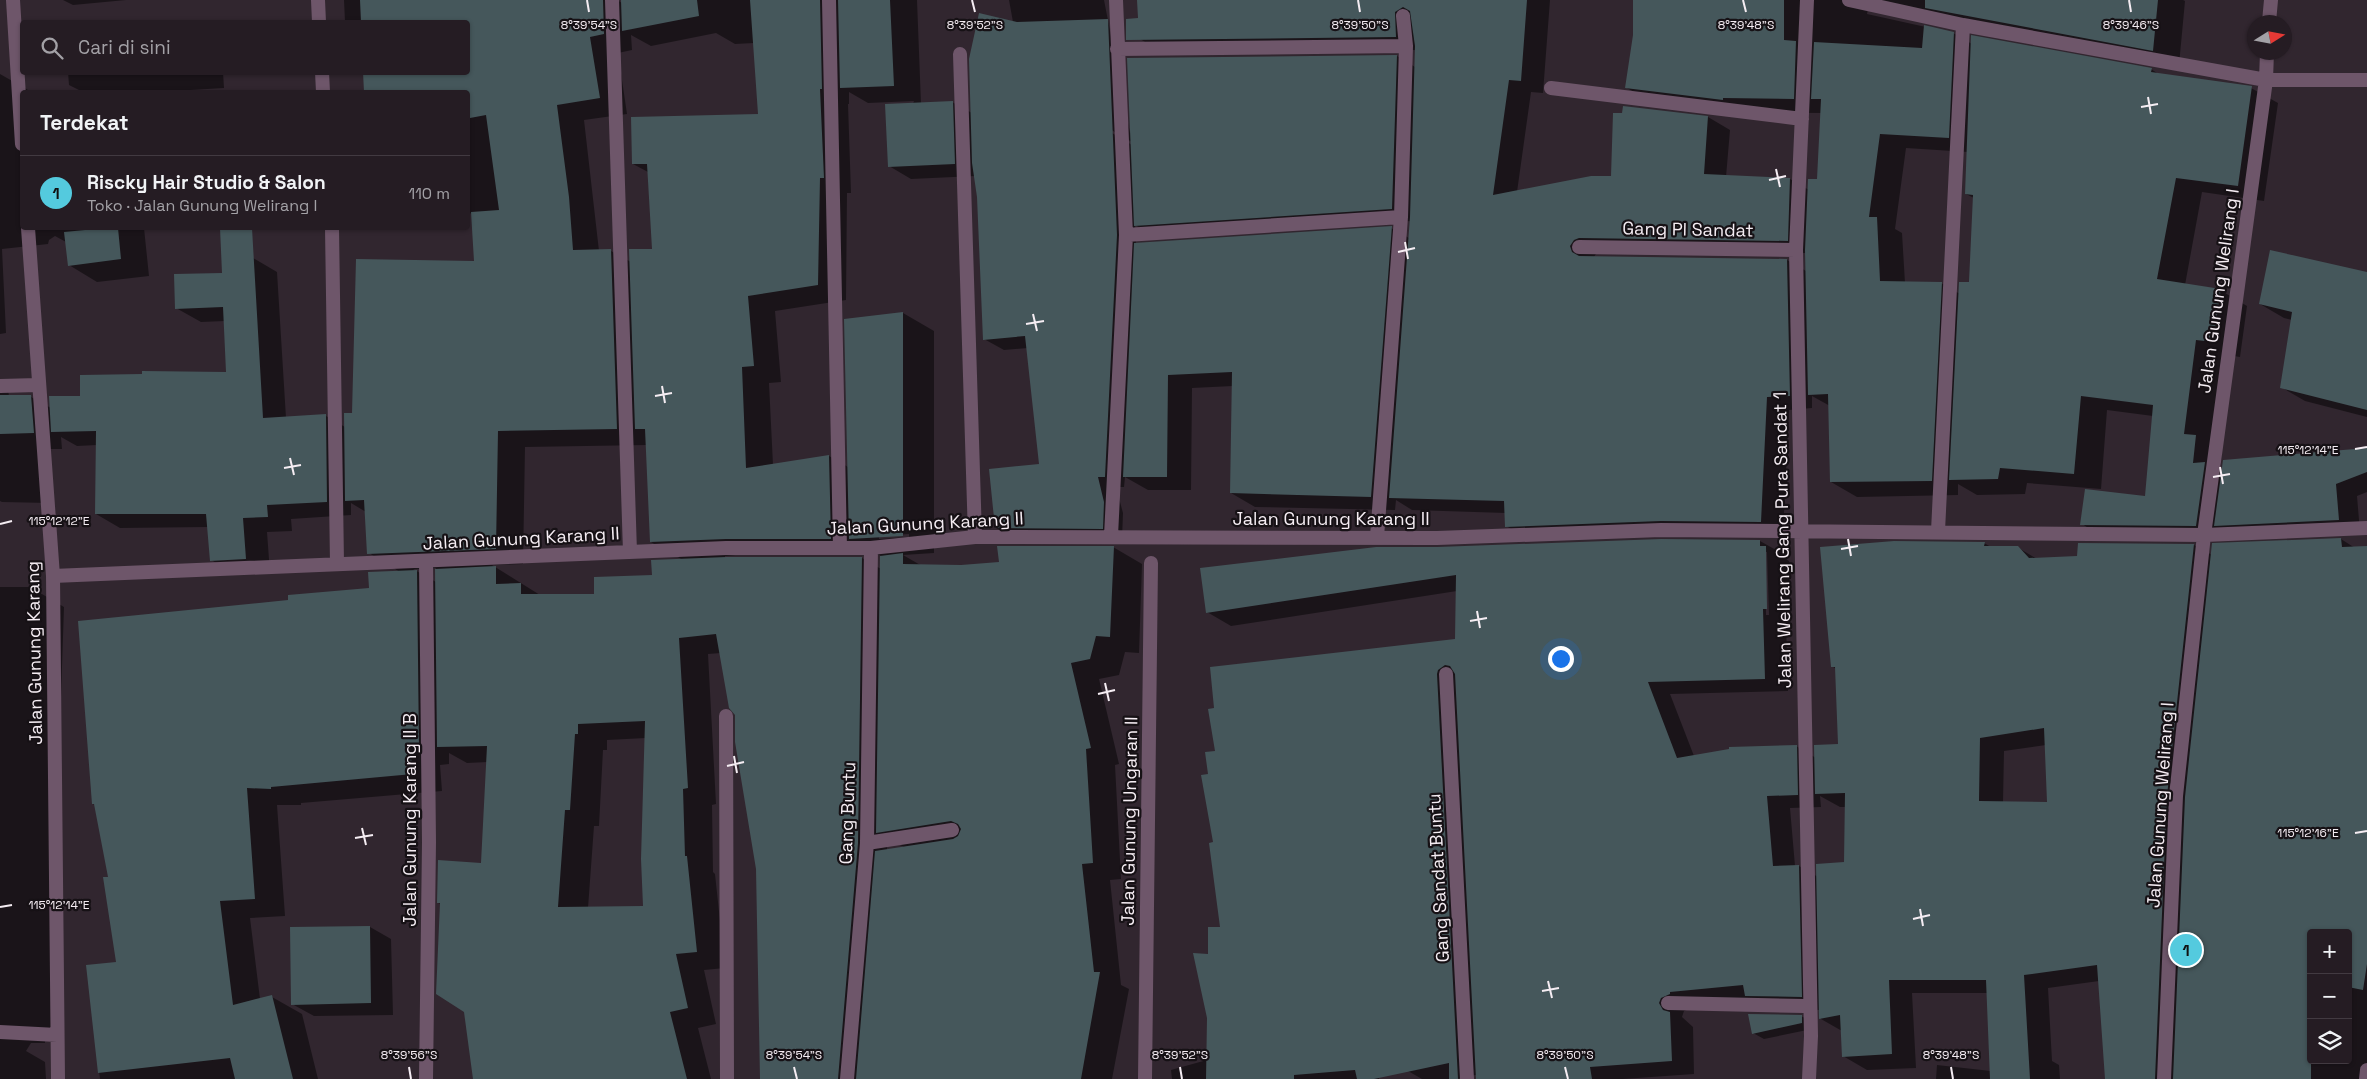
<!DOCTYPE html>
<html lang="id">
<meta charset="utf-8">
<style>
:root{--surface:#251c23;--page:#2d252b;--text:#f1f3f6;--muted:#a3a1a6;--line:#423a41;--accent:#54cade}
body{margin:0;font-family:"Space Grotesk",sans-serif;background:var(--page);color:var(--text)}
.controls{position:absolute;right:15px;bottom:15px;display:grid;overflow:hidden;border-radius:5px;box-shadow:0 1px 4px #0004}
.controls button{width:45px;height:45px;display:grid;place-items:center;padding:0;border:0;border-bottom:1px solid var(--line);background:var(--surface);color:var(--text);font:25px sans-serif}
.compass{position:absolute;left:2247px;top:15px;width:45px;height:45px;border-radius:50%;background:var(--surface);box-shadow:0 1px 4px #0004;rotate:79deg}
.you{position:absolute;left:1560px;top:658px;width:18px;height:18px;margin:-12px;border:4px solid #fff;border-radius:50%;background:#1a73e8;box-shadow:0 0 0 8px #1a73e833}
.badge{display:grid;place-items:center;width:32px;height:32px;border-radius:50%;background:var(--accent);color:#111;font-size:16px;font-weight:700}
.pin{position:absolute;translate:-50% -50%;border:2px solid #fff;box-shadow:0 1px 5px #0006}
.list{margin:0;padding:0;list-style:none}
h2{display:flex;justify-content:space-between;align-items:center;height:65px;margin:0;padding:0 20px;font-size:21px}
h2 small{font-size:16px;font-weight:400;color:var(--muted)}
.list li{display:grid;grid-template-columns:32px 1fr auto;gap:15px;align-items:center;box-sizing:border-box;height:75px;padding:0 20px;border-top:1px solid var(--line)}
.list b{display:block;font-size:19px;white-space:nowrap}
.list p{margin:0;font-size:16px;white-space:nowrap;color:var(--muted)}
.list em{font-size:16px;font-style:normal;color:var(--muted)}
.icon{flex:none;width:28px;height:28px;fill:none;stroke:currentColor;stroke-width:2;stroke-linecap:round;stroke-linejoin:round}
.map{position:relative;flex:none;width:2367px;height:1079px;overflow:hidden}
.search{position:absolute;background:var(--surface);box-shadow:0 1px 4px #0004;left:20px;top:20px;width:450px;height:55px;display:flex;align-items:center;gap:12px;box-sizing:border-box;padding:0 18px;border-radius:5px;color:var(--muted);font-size:19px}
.panel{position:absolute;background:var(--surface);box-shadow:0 1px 4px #0004;left:20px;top:90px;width:450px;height:140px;border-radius:5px}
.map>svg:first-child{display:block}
.shadow{fill:#0007;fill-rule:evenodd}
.building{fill:#45575b;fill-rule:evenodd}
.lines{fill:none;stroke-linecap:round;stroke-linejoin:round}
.minor{stroke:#6e566a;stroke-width:14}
.ticks{fill:none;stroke:#f5edf3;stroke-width:2}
.labels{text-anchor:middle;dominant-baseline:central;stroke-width:4.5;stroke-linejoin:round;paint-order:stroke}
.street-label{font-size:18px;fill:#f5edf3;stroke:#161115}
.ticks-label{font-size:12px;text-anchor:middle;fill:#f5edf3;stroke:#161115;stroke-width:4.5;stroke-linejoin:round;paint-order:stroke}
</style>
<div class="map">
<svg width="2367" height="1079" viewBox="0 0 2367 1079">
<rect width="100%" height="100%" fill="#31262f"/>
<path class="shadow" d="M 63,0 L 126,0 L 73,5 Z
M 344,0 L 617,0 L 622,3 L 622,0 L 917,0 L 921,104 L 952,102 L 972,113 L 1013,22 L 1009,0 L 1104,0 L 1130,133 L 1144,131 L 1397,56 L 1415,67 L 1416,50 L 1162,52 L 1140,39 L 1138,0 L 1550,0 L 1543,93 L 1531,92 L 1517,192 L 1612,178 L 1708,117 L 1730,130 L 1726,177 L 1790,179 L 1809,190 L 1818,180 L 1822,113 L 1749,112 L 1653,103 L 1627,88 L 1634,35 L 1634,0 L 2183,0 L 2185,1 L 2179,65 L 1868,9 L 1867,14 L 1953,33 L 1972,44 L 2151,69 L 2160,75 L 2251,88 L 2278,103 L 2264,201 L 2202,192 L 2185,285 L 2220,290 L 2247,306 L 2240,357 L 2222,354 L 2222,451 L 2220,476 L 2367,449 L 2367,492 L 2357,496 L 2360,532 L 2108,540 L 2082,524 L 2147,498 L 2153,416 L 2107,410 L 2101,489 L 2027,483 L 2025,494 L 1977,495 L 1958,484 L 1958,495 L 1857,497 L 1831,482 L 1830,406 L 1812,396 L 1812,408 L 1789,410 L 1783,534 L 1529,539 L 1506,526 L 1506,513 L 1412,510 L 1396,500 L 1395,510 L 1255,507 L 1231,493 L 1233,386 L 1192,388 L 1191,490 L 1148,490 L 1125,477 L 1124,487 L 1116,487 L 1123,513 L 1122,539 L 1016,539 L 996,528 L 1040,465 L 1028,348 L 1004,350 L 984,339 L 979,197 L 975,176 L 911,179 L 889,166 L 914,101 L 868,103 L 849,92 L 849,104 L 848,104 L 851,193 L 847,193 L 846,300 L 775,311 L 781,382 L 769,383 L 773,465 L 829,456 L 848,467 L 903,313 L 934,331 L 934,553 L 903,555 L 922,566 L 961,566 L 1000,564 L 1113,547 L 1142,564 L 1139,653 L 1125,652 L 1119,675 L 1099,679 L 1119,764 L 1115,765 L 1121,879 L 1110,880 L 1121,985 L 1129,989 L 1112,1079 L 761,1079 L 758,869 L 736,715 L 721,653 L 708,654 L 716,804 L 712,805 L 713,872 L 715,874 L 725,968 L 704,970 L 716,1024 L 698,1028 L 711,1079 L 474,1079 L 465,1012 L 441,904 L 438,903 L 482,864 L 488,762 L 467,763 L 449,753 L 449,764 L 440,765 L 442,791 L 301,803 L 301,805 L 277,805 L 285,916 L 250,918 L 260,999 L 272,997 L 302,1014 L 318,1079 L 100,1079 L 87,966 L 118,963 L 109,878 L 95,805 L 93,804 L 289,601 L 371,589 L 400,572 L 369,553 L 366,512 L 351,503 L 351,515 L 291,519 L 292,531 L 267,532 L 270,573 L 236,574 L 211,560 L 208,527 L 120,528 L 96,514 L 97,445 L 77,446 L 61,437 L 62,449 L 50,449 L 49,503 L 2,502 L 0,501 L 0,383 L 8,388 L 9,397 L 31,397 L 51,408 L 82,397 L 227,373 L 225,321 L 201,322 L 176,308 L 224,274 L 253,258 L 277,272 L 286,418 L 326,416 L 345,427 L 475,262 L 472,213 L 468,214 L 468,92 L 365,92 L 364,72 L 468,72 L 468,22 L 345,22 ZM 716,33 L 735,44 L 754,43 L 759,115 L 633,164 L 648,172 L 653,250 L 631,262 L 611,251 L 599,251 L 584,120 L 627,114 L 618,53 L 632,50 L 631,35 L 651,46 ZM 1108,128 L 1132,142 L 1132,145 L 1107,130 ZM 1906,148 L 1968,152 L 1966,194 L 1974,198 L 1970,284 L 1960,294 L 1941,283 L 1905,283 L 1902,233 L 1895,229 ZM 1411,221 L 1409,238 L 1391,228 L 1136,244 L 1135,225 L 1157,237 ZM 1602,250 L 1806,253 L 1806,271 L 1787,260 L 1594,257 L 1597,252 ZM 647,445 L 651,542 L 683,560 L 653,576 L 596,595 L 540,595 L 492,565 L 523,564 L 525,447 ZM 909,534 L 909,537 L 879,539 L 879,536 ZM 858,543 L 881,556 L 881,569 L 862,558 L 725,558 L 725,556 ZM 436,568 L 436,582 L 413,569 ZM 646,738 L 645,908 L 588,908 L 594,826 L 599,826 L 603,750 L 607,750 L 607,740 ZM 887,838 L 904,847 L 887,850 Z
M 68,72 L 223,72 L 224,88 L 157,92 L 83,92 L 69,85 Z
M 0,74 L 28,90 L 28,92 L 22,92 L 22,228 L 144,228 L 149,276 L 97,282 L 69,265 L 66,242 L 55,236 L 49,240 L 48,244 L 2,249 L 6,333 L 0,334 Z
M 2367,273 L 2367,417 L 2305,401 L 2281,387 L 2292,320 L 2284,318 L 2260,304 Z
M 2341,539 L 2355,548 L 2367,547 L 2367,1079 L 2106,1079 L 2099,981 L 2048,988 L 2052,1061 L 2059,1065 L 2060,1079 L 1936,1079 L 1937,1065 L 1991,1071 L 1988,993 L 1912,993 L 1916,1068 L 1867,1070 L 1843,1056 L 1842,1031 L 1821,1019 L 1820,1010 L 1693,1007 L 1684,1011 L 1682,1017 L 1693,1027 L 1694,1074 L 1623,1079 L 1492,1079 L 1480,1074 L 1457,1079 L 1422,1079 L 1408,1071 L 1379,1037 L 1379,1079 L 1172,1079 L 1171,1070 L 1207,1060 L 1209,955 L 1222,928 L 1209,775 L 1216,752 L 1456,640 L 1457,591 L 1231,626 L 1207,612 L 1437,548 L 1760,541 L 1783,554 L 1783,557 L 1789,561 L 1790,622 L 1786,622 L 1788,691 L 1670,694 L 1694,756 L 1796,746 L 1816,758 L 1839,745 L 1836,669 L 1832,666 L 1984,543 L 1991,547 L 2017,547 L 2037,559 L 2078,558 L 2079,544 L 2194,545 L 2212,555 ZM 1765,552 L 1767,552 L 1769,615 L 1766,615 ZM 2046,745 L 2049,804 L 2003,803 L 2004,751 ZM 1820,796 L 1840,807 L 1846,807 L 1845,863 L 1818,877 L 1799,866 L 1795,866 L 1790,808 L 1821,807 ZM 2311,933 L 2348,933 L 2348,1060 L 2311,1060 Z
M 0,587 L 30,587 L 64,607 L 56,846 L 63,1040 L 45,1040 L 45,1043 L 31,1043 L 26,1051 L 45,1062 L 46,1079 L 0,1079 Z
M 370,927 L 391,939 L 393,1015 L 314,1016 L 292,1004 Z
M 1801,1016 L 1812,1022 L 1812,1029 L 1764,1039 L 1753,1033 Z"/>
<path class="building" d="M 360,0 L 603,0 L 604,34 L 590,37 L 600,98 L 557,105 L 569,197 L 573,250 L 611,249 L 617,429 L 498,431 L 496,549 L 367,554 L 364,500 L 345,501 L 344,413 L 352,413 L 356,259 L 474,261 L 471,212 L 499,210 L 486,115 L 470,118 L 468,92 L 364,92 L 363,72 L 468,72 L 468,22 L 361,22 Z
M 621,0 L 697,0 L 699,16 L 622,31 Z
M 750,0 L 820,0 L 822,89 L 820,89 L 824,178 L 820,178 L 818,285 L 748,296 L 754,366 L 742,367 L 746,468 L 829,455 L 831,539 L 726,539 L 650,542 L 645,429 L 635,429 L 629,249 L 652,249 L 647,164 L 632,164 L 631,117 L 758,114 Z
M 838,0 L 890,0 L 894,86 L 840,88 Z
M 1137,0 L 1527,0 L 1521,81 L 1509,80 L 1493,195 L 1591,176 L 1611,176 L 1613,113 L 1622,113 L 1623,106 L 1708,116 L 1704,174 L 1790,178 L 1788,241 L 1579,238 L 1574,240 L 1570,246 L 1572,252 L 1579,256 L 1787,259 L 1790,396 L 1767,397 L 1761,522 L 1661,521 L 1505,527 L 1504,501 L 1389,498 L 1410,217 L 1415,46 L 1410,11 L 1403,7 L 1395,12 L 1396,37 L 1126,40 L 1126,19 L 1138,18 Z
M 1633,0 L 1784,0 L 1784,40 L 1796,41 L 1794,99 L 1723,98 L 1723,100 L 1625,88 L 1633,35 Z
M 1925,0 L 2158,0 L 2153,51 L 1925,8 Z
M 979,13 L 1017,22 L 1108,19 L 1117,235 L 1105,477 L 1098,477 L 1104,502 L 1103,529 L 995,528 L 989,469 L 1039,464 L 1025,336 L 983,340 L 977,197 L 972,163 L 969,59 Z
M 1924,25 L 1954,32 L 1949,138 L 1880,134 L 1869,217 L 1877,217 L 1880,281 L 1942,282 L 1932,481 L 1830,482 L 1828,394 L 1808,395 L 1805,250 L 1808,179 L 1817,179 L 1821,99 L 1811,99 L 1814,42 L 1922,48 Z
M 1971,35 L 2152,68 L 2151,72 L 2252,86 L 2238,186 L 2176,178 L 2157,279 L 2221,289 L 2213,342 L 2196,340 L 2184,434 L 2196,435 L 2193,463 L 2205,462 L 2196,526 L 2080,525 L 2085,489 L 2145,496 L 2153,405 L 2081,396 L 2074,474 L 2000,468 L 1998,479 L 1949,480 L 1959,282 L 1969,282 L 1973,195 L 1965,194 Z
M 1397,55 L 1392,209 L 1134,226 L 1127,58 Z
M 953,101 L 955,164 L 888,167 L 885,104 Z
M 1392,226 L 1371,497 L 1230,493 L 1232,372 L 1168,375 L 1167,477 L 1123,477 L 1134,243 Z
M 106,228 L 118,228 L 121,259 L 68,266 L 64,232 Z
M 220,228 L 252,228 L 263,418 L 326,414 L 327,502 L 267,505 L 268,517 L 243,518 L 246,559 L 210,561 L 206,514 L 95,514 L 96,431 L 51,432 L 49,396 L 80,396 L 80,375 L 142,374 L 142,371 L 226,372 L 223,307 L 175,309 L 174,274 L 222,273 Z
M 2270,250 L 2367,272 L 2367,410 L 2280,388 L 2292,312 L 2259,304 Z
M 903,312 L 903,536 L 849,539 L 844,319 Z
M 0,395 L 31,395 L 34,433 L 0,434 Z
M 2367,448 L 2367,472 L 2336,484 L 2339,520 L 2214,526 L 2223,460 Z
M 2341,538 L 2342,547 L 2367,546 L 2367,964 L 2363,990 L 2348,987 L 2348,933 L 2311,933 L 2311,1079 L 2173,1079 L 2185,797 L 2212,543 Z
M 1661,539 L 1760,540 L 1760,546 L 1766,546 L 1767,609 L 1763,609 L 1765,679 L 1648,682 L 1677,758 L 1729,749 L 1729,747 L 1797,745 L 1798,795 L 1767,796 L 1773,866 L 1799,865 L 1802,997 L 1745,996 L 1743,985 L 1670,992 L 1670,994 L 1661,998 L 1659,1003 L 1663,1010 L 1670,1012 L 1672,1061 L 1590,1067 L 1592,1079 L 1476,1079 L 1455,674 L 1450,666 L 1445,665 L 1438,670 L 1437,674 L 1458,1079 L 1449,1079 L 1449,1063 L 1374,1079 L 1357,1079 L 1355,1070 L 1294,1075 L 1294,1079 L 1206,1079 L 1207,1018 L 1193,953 L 1208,954 L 1208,927 L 1220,927 L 1209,843 L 1213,842 L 1201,775 L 1208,774 L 1205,752 L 1215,751 L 1208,709 L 1214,708 L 1210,667 L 1455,639 L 1456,575 L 1206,613 L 1200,568 L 1376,547 L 1437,547 Z
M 1894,541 L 1985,542 L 1984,546 L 2018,546 L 2029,558 L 2077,556 L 2078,543 L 2194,544 L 2167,796 L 2155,1079 L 2105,1079 L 2097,965 L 2024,975 L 2030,1079 L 1990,1079 L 1986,980 L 1889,980 L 1892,1054 L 1842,1057 L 1840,1015 L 1819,1019 L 1816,864 L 1844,862 L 1845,793 L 1815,794 L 1814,745 L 1838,744 L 1835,667 L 1831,667 L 1820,547 ZM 2044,728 L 2047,802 L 1979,801 L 1980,738 Z
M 997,546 L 1114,546 L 1110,637 L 1096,636 L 1090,659 L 1071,663 L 1091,748 L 1086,749 L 1093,863 L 1082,864 L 1094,972 L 1100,972 L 1081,1079 L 856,1079 L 875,851 L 953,839 L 958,836 L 961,829 L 958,824 L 951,821 L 876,833 L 880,556 L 903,553 L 903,564 L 961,565 L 999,562 Z
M 726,557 L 862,557 L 858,843 L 838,1079 L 760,1079 L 756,869 L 735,742 L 735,715 L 729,708 L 716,634 L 679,638 L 688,788 L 683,789 L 685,856 L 687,856 L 697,952 L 676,954 L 688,1008 L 670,1012 L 687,1079 L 473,1079 L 464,1012 L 436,994 L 440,903 L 437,903 L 438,860 L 481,863 L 487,746 L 437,747 L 435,569 L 496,566 L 496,584 L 521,583 L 521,594 L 594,594 L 594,577 L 652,575 L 651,560 ZM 645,721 L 641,859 L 643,906 L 558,907 L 565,810 L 570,810 L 575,734 L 578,734 L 578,724 Z
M 417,570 L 419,748 L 410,748 L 413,774 L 271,787 L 271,789 L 247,788 L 255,899 L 220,901 L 233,1005 L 272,995 L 293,1079 L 235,1079 L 230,1058 L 98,1073 L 86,965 L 116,962 L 103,877 L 108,877 L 94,804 L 92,804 L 78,621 L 288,600 L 288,595 L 369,588 L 368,572 Z
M 370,926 L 371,1003 L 291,1005 L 290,927 Z
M 1748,1014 L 1802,1015 L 1802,1023 L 1752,1034 Z"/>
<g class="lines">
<path class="minor" d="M 13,0 L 22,144
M 318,0 L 319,22
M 612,0 L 630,552
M 829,0 L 840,548
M 1807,0 L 1796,250 L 1811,1036 L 1809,1079
M 1849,0 L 1963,25 L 2266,80 L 2367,80
M 2269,22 L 2271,0
M 1117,49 L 1406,46
M 960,54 L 975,537
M 322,72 L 323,92
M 1551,88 L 1802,119
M 28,228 L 53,576 L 58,1079
M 332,228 L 337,563
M 1126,235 L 1401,217
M 1579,247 L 1796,250
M 0,386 L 38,385
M 1938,531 L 1963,25
M 1111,536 L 1126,235 L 1116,0
M 1377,537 L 1401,217 L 1406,46 L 1403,16
M 426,561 L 429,842 L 426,1079
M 53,576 L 726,548 L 871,548 L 975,537 L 1437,538 L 1661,530 L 2204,535 L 2367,528
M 1446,674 L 1467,1079
M 726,716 L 727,1079
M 867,843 L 952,830
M 1668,1003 L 1804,1006
M 0,1032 L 57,1035
M 847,1079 L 867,843 L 871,548
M 1145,1079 L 1151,563
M 2164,1079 L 2176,796 L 2204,535 L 2266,80 L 2267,52
M 2366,1079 L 2367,1070"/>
</g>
<path class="ticks" d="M 587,0 L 589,12M 972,0 L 975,12M 1358,0 L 1360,12M 1743,0 L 1746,12M 2129,0 L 2131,12M 2148,97 L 2151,114M 2141,107 L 2158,104M 1776,169 L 1780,187M 1769,180 L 1786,176M 1405,242 L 1408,259M 1398,252 L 1415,248M 1033,314 L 1037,331M 1026,324 L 1044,321M 662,386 L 665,403M 655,396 L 672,393M 2355,449 L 2367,447M 290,458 L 294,475M 2220,467 L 2223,484M 284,468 L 301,465M 2213,477 L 2230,474M 0,524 L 12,521M 1848,539 L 1851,556M 1841,549 L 1858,546M 1477,611 L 1480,628M 1470,621 L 1487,618M 1105,683 L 1109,701M 1098,694 L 1115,690M 734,756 L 737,773M 727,766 L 744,762M 362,828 L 366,845M 2355,833 L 2367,831M 355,838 L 373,835M 0,907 L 12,905M 1920,909 L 1923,926M 1913,919 L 1930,915M 1548,981 L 1552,998M 1542,991 L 1559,988M 409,1067 L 411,1079M 794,1067 L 797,1079M 1180,1067 L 1182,1079M 1565,1067 L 1568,1079M 1951,1067 L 1953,1079"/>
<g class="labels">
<g class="street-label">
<text transform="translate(1688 229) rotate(1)">Gang Pl Sandat</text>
<text transform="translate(2218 291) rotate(-82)">Jalan Gunung Welirang I</text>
<text x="1331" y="518">Jalan Gunung Karang II</text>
<text transform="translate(925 523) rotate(-3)">Jalan Gunung Karang II</text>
<text transform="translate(521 538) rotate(-3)">Jalan Gunung Karang II</text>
<text transform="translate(1782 540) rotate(-91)">Jalan Welirang Gang Pura Sandat 1</text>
<text transform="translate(34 653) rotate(-91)">Jalan Gunung Karang</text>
<text transform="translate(2160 805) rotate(-86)">Jalan Gunung Welirang I</text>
<text transform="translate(847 813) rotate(-88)">Gang Buntu</text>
<text transform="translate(409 820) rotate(-90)">Jalan Gunung Karang II B</text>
<text transform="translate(1129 821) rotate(-89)">Jalan Gunung Ungaran II</text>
<text transform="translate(1438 878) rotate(-93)">Gang Sandat Buntu</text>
</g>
</g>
<g class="ticks-label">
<text x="589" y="29">8°39'54"S</text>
<text x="975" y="29">8°39'52"S</text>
<text x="1360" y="29">8°39'50"S</text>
<text x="1746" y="29">8°39'48"S</text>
<text x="2131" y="29">8°39'46"S</text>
<text x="2308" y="454">115°12'14"E</text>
<text x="59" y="525">115°12'12"E</text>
<text x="2308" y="837">115°12'16"E</text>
<text x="59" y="909">115°12'14"E</text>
<text x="409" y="1059">8°39'56"S</text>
<text x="794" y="1059">8°39'54"S</text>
<text x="1180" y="1059">8°39'52"S</text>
<text x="1565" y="1059">8°39'50"S</text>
<text x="1951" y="1059">8°39'48"S</text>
</g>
</svg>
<div class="controls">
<button>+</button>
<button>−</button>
<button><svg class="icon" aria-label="layers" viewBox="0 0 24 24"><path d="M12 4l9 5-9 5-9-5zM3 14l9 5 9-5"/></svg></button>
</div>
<svg class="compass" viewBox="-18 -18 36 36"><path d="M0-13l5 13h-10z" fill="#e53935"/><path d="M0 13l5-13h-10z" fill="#a3a1a6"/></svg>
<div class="you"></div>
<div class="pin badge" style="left:2186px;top:950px">1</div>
<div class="search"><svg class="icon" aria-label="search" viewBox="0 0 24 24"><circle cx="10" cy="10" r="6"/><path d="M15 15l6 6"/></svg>Cari di sini</div>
<section class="panel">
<h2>Terdekat<small></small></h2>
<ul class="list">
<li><span class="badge">1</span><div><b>Riscky Hair Studio &amp; Salon</b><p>Toko · Jalan Gunung Welirang I</p></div><em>110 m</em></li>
</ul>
</section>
</div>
